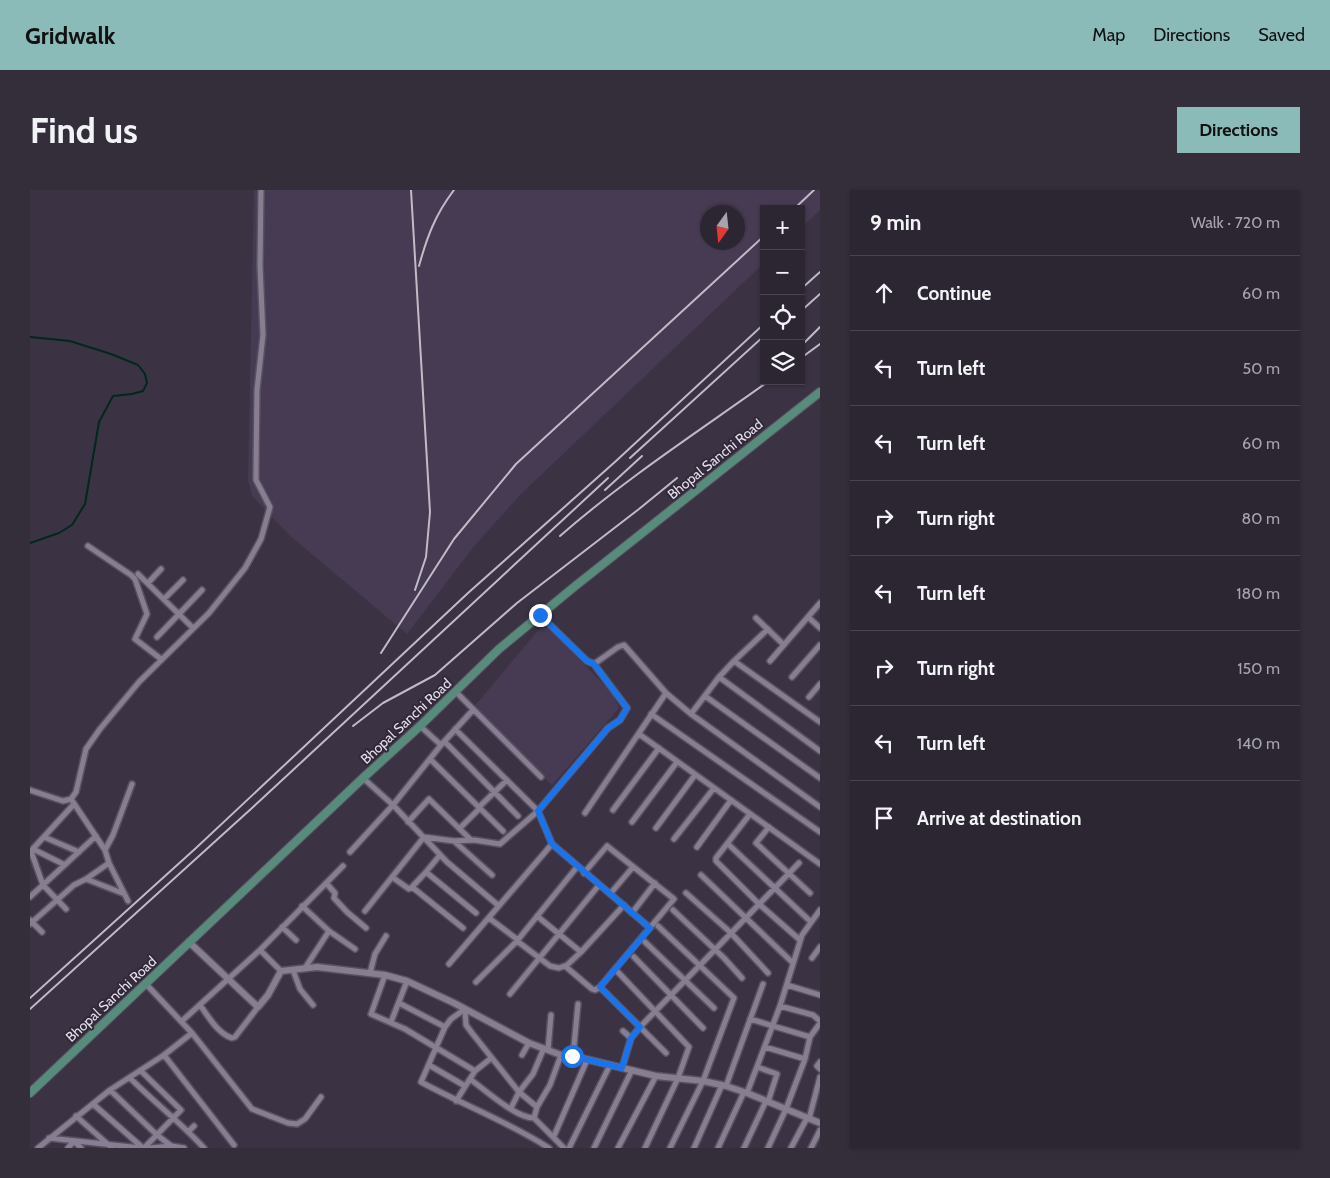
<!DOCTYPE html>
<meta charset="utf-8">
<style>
:root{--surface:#2c2633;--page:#342e3b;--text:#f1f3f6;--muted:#a6a5ac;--line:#48434e;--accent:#8bbbb9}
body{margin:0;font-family:Cabin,sans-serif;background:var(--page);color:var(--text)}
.controls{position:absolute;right:15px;top:15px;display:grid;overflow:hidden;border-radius:0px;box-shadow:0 1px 4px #0004}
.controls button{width:45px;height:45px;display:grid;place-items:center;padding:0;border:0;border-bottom:1px solid var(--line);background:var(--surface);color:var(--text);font:25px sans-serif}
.compass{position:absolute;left:670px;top:15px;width:45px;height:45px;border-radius:50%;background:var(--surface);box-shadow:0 1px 4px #0004;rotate:195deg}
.stop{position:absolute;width:15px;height:15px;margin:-11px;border:4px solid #1a73e8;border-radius:50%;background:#fff}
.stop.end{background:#1a73e8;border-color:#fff;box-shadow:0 1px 5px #0008}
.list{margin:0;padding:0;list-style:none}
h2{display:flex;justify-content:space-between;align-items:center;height:65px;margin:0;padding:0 20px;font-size:21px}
h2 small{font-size:16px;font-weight:400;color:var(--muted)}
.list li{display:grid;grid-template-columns:32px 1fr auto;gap:15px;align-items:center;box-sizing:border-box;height:75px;padding:0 20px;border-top:1px solid var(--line)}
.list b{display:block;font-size:19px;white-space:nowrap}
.list em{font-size:16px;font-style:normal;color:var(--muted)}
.icon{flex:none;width:28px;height:28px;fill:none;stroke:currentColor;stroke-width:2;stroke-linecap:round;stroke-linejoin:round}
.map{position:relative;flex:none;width:790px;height:958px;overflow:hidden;border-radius:0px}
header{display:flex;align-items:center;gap:30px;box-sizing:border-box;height:70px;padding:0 25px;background:var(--accent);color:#111}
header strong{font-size:24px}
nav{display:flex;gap:28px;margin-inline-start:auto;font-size:18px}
.intro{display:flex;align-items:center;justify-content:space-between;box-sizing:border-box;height:120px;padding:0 30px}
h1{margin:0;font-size:35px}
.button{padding:12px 22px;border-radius:0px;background:var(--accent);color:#111;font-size:18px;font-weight:700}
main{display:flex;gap:30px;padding:0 30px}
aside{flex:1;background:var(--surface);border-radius:0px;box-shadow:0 1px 4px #0004}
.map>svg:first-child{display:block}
.built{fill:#463b52;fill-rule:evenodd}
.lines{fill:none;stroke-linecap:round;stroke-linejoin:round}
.stream{stroke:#01281a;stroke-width:2}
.minor-casing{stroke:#585160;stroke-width:8}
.tertiary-casing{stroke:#585160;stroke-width:9}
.primary-casing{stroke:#585160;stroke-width:10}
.minor{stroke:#877e91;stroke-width:5}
.tertiary{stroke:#877e91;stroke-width:6}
.primary{stroke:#578c7d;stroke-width:8}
.rail{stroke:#c0bbc7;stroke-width:2}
.route{stroke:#1a73e8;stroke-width:6}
.labels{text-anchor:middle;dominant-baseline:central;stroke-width:4;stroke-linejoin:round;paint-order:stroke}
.street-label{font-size:14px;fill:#e4dfea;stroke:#312939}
</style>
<header>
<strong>Gridwalk</strong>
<nav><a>Map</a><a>Directions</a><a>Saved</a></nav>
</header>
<div class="intro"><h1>Find us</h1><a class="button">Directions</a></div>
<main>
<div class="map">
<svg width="790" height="958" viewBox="0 0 790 958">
<rect width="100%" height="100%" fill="#3b3344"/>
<path class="built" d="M 224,0 L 790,0 L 790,20 L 771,38 L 771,19 L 734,19 L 734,73 L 492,303 L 445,355 L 377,444 L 259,345 L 222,306 L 218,290 ZM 678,22 L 708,22 L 708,52 L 678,52 Z
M 514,433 L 582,503 L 589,518 L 522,595 L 444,517 Z"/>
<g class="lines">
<path class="stream" d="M 0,147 L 40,151 L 81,164 L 108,175 L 115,184 L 117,193 L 113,201 L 102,204 L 83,206 L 69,232 L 55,314 L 42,335 L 29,343 L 0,353"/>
<g class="minor-casing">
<path id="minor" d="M 58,356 L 101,385 L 105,389 L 117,424 L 105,449 L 131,469
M 108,384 L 163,438
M 118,393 L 131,379
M 134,409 L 153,390
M 510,425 L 557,471 L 564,474 L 588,457 L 594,455 L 636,503 L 661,524 L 689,487 L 704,471 L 790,532
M 778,427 L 790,438
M 726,428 L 754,455
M 127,447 L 172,400
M 704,471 L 738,439
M 740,471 L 790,413
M 689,487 L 790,561
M 762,487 L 790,455
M 426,502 L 511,587
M 675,506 L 790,588
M 779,507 L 790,494
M 621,524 L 790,642
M 661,524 L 790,617
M 390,536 L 411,555
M 425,539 L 508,621 L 522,654 L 620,738
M 609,544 L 790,674
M 415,552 L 488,626
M 400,569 L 473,641
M 333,588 L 363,615 L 417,672 L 469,716
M 0,600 L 33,611 L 41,609 L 46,602 L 56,559 L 70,539 L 109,492 L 179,423 L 215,378 L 231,349 L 240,317 L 226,290 L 226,278 L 227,200 L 233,145 L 230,76 L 231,0
M 41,609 L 75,660 L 79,673 L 98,711
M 449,617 L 477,590
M 583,620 L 629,558
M 555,623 L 636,503
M 720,624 L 686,668 L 686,671 L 729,714 L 770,750
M 378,632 L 399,609 L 441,650
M 602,632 L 647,572
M 739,637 L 726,653 L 780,703
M 430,638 L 450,618
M 626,638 L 665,585
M 14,647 L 49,662
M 644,649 L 684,598
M 424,651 L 444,650 L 470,654 L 508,621 L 578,538 L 590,530 L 597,518 L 564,474
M 698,654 L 781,732
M 667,657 L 701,610
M 3,659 L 35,675
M 75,660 L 83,645 L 102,594
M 1,661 L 13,695 L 36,719
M 0,662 L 44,614
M 320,662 L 363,615 L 411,555 L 443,520
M 410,665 L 396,682 L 446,723
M 396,682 L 382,697 L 433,738
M 671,685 L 763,773
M 362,687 L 379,699 L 382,697
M 56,689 L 92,703
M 296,693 L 305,703 L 304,708 L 317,722 L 336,738
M 656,703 L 700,742 L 738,783
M 580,704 L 603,677
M 0,707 L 66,646
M 272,716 L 299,741 L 325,759
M 643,720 L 694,768 L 712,788
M 335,721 L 394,647 L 424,651 L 462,685
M 602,723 L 625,693
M 507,726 L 551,762
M 459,728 L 488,750
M 0,730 L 12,742
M 0,734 L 44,695 L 56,689 L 79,673
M 628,736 L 704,808 L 673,891 L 640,958
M 252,737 L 266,750
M 487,751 L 520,776 L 529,778 L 537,775 L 551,762 L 594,715
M 615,752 L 684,818
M 230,760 L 251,781
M 604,767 L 673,838
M 782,768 L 790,757
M 419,774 L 522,654
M 535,776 L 562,799 L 565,800 L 570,797 L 644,709 L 577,656 L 554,683
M 275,778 L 299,741
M 585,779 L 659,857 L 648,888 L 615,958
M 263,780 L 270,799 L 283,815
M 340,783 L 345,764 L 356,746
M 355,785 L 341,824 L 375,839 L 445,881
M 446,792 L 487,751 L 547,677
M 116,794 L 162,843 L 222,919 L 258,933 L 267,934 L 275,929 L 291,907
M 757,795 L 790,805
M 570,797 L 636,863
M 480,804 L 569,695
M 369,813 L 415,837 L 421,829 L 435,819
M 170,815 C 178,826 188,844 202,848 L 205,847 L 228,817
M 750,816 L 783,825 L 790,831
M 435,819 L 436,835 L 442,843 L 489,902 L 507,917 L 504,928 L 534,958
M 720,829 L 780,847
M 152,831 L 230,760 L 313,676
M 361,832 L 377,791
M 415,837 L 391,892 C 433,915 479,932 519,958
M 593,841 L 601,848
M 735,857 L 775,869
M 518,860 L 521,825
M 134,865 L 204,955
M 492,865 L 499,853
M 543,866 L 548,814
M 790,872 L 787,876 L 790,879
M 399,875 L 435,896
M 727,877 L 747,884 L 738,912
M 592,878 L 601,848 L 610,837 L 769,673
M 111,881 L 151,920 L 114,958
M 100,888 C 124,912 151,933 174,958
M 440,889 C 455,900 486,928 504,928
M 696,896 L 733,794
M 80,900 L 127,945 L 144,958
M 717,903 L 750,816 L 772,745 L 790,720
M 426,911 L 445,881 L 460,869
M 63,914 L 113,958
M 507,917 L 520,895 L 531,865
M 481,918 L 489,902 L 503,884 L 514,858
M 46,926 L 82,958
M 779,929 L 790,887
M 159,941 L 164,936
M 524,946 L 557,870
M 19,948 L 111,958
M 8,958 L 80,900 L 134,865 L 162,843
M 38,958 L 44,951 L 51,958
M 120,958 L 142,956 L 154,958
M 539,958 L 580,875
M 564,958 L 602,880
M 588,958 L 626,886
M 664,958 L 692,895
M 688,958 L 714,902
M 714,958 L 736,911
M 738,958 L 756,919 L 775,869 L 780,847 L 790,833
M 761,958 L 777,928
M 781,958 L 790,940"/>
</g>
<g class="tertiary-casing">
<path id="tertiary" d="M 159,752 L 228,817 L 238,805 L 251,781 L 287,777 L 355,785 L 377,791 L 424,813 L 499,853 L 531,865 L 543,866 L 626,886 L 673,891 L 696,896 L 717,903 L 790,933"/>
</g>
<g class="primary-casing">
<path id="primary" d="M 0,903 L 333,588 L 390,536 L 469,459 L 544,397 L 790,202"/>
</g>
<use href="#minor" class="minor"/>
<use href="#tertiary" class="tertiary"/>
<use href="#primary" class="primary"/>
<path class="rail" d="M 381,0 L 400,322 L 396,367 L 385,400
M 764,19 L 784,0
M 389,76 C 397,47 405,25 424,0
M 771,99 L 790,82
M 771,121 L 790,104
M 771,156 L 790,137
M 771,168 L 790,154
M 600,268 L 734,146
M 575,300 L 612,266
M 530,346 C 595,289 669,241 739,191
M 351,463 L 424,349 L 486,274 L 734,46
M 323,536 L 353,513 L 405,485 L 487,413 L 609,319 L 647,288
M 0,808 L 166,658 L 438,403 L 586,271 L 734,134
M 0,819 L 222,618 L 578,288"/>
</g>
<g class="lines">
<path class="route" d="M 510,425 L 557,471 L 564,474 L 597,518 L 590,530 L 578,538 L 508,621 L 522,654 L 620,738 L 570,797 L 610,837 L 601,848 L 592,878 L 542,866"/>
</g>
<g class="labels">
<g class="street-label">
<text transform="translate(685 269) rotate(-39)">Bhopal Sanchi Road</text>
<text transform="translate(376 531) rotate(-43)">Bhopal Sanchi Road</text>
<text transform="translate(81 809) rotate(-43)">Bhopal Sanchi Road</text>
</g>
</g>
</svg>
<div class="controls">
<button>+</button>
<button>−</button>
<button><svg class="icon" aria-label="locate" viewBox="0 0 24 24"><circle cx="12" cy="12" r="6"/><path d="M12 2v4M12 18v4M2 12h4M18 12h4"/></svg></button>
<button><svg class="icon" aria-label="layers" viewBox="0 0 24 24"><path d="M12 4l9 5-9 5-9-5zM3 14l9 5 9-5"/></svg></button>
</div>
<svg class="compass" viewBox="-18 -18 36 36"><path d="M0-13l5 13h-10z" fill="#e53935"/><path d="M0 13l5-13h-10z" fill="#a6a5ac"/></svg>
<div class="stop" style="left:542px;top:866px"></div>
<div class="stop end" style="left:510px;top:425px"></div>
</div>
<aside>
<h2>9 min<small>Walk · 720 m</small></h2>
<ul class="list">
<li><svg class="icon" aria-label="ahead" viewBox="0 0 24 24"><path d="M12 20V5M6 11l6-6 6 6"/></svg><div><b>Continue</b></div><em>60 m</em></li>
<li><svg class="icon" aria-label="left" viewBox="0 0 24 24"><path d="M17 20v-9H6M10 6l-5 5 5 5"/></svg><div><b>Turn left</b></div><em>50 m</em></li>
<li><svg class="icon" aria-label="left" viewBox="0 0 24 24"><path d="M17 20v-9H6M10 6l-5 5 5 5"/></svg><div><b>Turn left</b></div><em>60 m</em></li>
<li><svg class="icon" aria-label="right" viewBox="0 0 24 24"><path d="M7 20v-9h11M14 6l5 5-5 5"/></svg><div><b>Turn right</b></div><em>80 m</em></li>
<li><svg class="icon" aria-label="left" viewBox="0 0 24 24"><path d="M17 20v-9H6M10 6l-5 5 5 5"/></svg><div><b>Turn left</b></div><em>180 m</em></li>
<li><svg class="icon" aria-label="right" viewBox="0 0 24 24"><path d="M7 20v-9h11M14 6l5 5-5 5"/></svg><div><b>Turn right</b></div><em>150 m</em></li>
<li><svg class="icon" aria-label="left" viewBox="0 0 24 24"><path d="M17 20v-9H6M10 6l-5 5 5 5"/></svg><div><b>Turn left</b></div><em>140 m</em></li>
<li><svg class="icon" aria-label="arrive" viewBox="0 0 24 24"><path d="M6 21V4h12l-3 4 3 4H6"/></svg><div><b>Arrive at destination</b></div></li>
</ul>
</aside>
</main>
